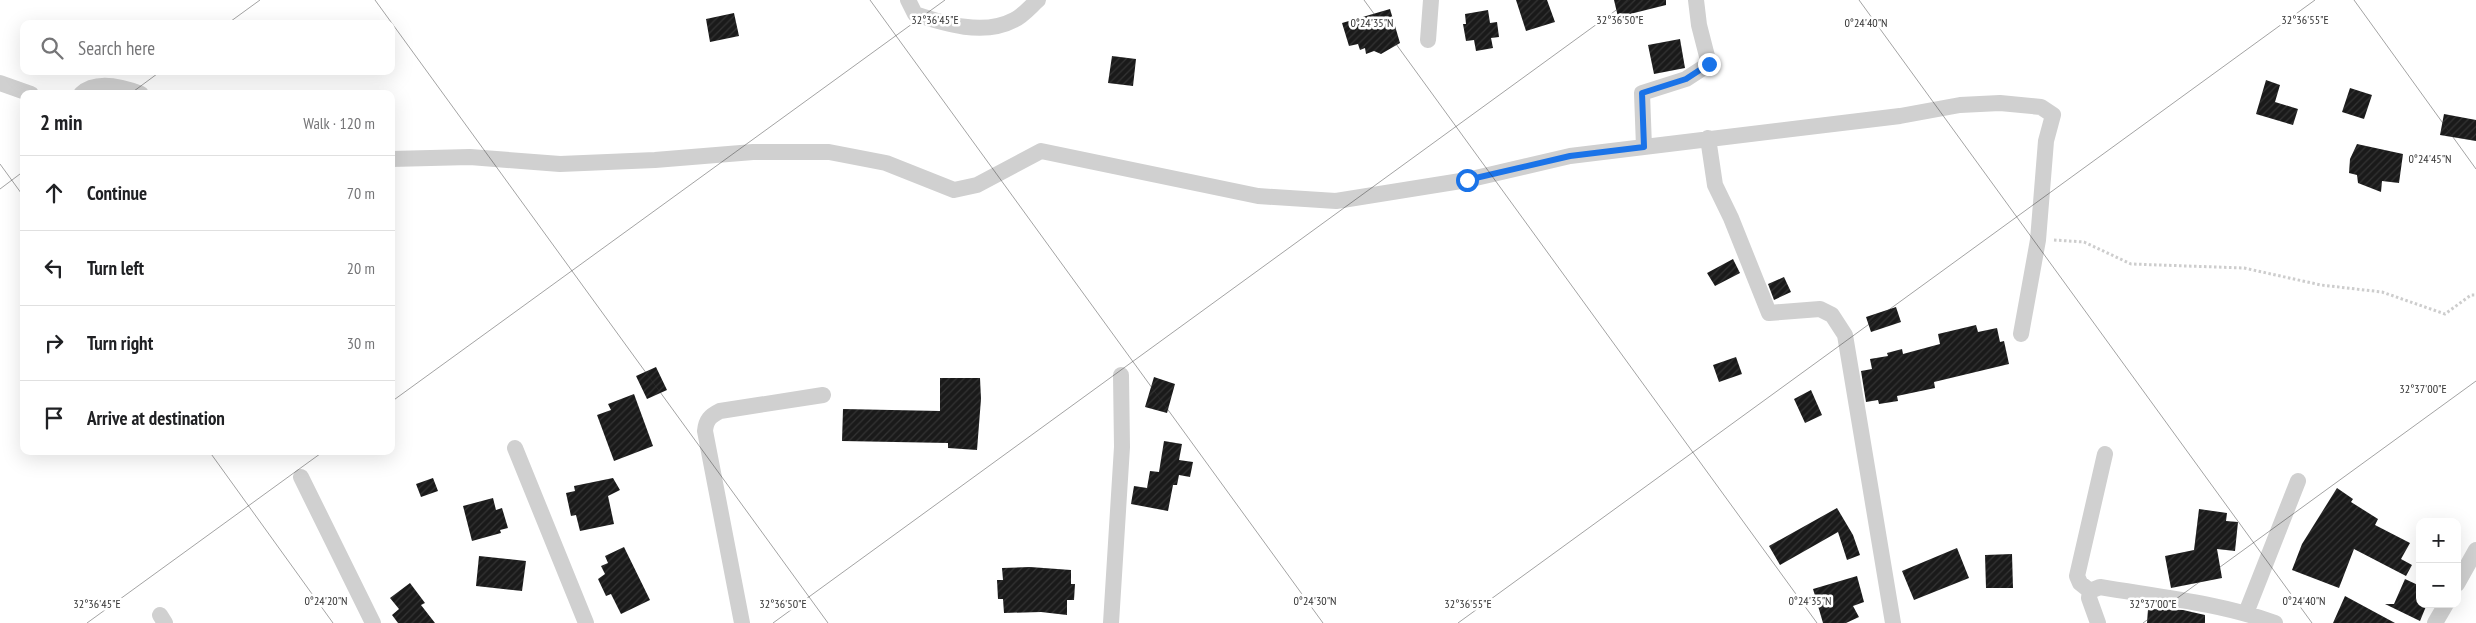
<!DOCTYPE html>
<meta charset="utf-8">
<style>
:root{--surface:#fff;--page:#f6f6f6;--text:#202124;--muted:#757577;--line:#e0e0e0}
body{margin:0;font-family:"PT Sans Narrow",sans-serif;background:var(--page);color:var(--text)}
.controls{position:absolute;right:15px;bottom:15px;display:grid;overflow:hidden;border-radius:10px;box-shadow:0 5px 20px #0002}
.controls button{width:45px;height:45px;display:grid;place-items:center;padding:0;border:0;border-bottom:1px solid var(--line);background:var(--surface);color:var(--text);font:25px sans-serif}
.stop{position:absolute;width:15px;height:15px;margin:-11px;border:4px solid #1a73e8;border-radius:50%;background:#fff}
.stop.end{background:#1a73e8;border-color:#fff;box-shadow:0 1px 5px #0008}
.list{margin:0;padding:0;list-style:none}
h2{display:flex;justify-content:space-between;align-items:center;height:65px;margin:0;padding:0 20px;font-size:21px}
h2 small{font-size:16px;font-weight:400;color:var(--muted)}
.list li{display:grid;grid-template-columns:32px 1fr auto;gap:15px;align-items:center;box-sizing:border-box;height:75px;padding:0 20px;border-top:1px solid var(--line)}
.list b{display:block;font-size:19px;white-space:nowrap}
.list em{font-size:16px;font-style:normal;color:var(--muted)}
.icon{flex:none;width:28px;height:28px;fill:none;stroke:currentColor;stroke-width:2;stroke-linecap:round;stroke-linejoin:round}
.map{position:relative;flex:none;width:2476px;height:623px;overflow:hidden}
.search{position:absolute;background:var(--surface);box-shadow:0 5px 20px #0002;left:20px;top:20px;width:375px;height:55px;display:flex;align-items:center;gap:12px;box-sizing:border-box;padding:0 18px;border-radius:10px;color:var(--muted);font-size:19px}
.panel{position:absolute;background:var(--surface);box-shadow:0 5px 20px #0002;left:20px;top:90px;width:375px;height:365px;border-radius:10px}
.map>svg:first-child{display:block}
.building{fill:url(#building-hatch)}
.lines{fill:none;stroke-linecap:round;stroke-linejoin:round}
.path{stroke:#cdcdcd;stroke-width:3;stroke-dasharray:2.5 2.5;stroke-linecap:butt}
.street{stroke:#d0d0d0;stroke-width:16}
.route{stroke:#1a73e8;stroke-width:6}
.ticks{fill:none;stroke:#333;stroke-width:1;stroke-opacity:0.45}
.ticks-label{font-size:12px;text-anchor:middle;fill:#333;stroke:#fff;stroke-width:5;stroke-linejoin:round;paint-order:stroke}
</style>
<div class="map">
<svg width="2476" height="623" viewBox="0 0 2476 623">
<defs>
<pattern id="building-hatch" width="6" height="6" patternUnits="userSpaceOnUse" patternTransform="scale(1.25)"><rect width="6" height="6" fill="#1a1a1a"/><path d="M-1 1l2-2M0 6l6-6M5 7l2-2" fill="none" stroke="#333"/></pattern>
</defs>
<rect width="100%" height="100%" fill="#fff"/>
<path class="building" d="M 1516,0 L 1547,0 L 1555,22 L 1526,31 Z
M 1614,0 L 1666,0 L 1666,5 L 1618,17 Z
M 1390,9 L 1400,43 L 1381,54 L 1374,51 L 1366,54 L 1365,48 L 1360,50 L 1358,44 L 1349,46 L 1342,23 Z
M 1488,10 L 1490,23 L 1497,22 L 1499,37 L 1491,38 L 1493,48 L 1476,51 L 1474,40 L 1466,41 L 1463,24 L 1466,24 L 1465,14 Z
M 734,13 L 739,36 L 710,42 L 706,19 Z
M 1680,39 L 1685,68 L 1654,74 L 1648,45 Z
M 1112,56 L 1136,59 L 1133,86 L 1108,83 Z
M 2266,80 L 2280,85 L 2275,102 L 2298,109 L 2293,125 L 2256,114 Z
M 2350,88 L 2372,95 L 2364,119 L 2342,112 Z
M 2444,114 L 2476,120 L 2476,141 L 2440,135 Z
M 2357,144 L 2403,154 L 2399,183 L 2382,181 L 2381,192 L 2358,183 L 2357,175 L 2349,173 L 2350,159 Z
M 1733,259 L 1740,273 L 1715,286 L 1707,273 Z
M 1784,277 L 1791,292 L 1774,300 L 1768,284 Z
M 1896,307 L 1901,322 L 1871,332 L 1866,317 Z
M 1976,325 L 1978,332 L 1997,328 L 2000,342 L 2004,341 L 2009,364 L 1934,382 L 1935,388 L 1897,396 L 1898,401 L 1879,404 L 1878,400 L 1866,402 L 1861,371 L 1872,369 L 1870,359 L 1888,356 L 1887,353 L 1902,349 L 1903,354 L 1940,344 L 1938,334 Z
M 1736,357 L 1742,374 L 1719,382 L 1713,365 Z
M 656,367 L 667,390 L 647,399 L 636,376 Z
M 1154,377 L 1175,384 L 1167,413 L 1145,407 Z
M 940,378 L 980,378 L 981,399 L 977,450 L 948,448 L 948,443 L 842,441 L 843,409 L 940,411 Z
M 1811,390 L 1822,415 L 1805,423 L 1794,399 Z
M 634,394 L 653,446 L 614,461 L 597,415 L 611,410 L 608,404 Z
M 1164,441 L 1182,444 L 1179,460 L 1193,462 L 1190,477 L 1179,475 L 1177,485 L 1173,485 L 1168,511 L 1131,504 L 1134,486 L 1147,488 L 1150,471 L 1159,472 Z
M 433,478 L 438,491 L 421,497 L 416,484 Z
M 613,478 L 620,490 L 608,496 L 614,524 L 580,531 L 576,515 L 571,516 L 566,493 L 575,491 L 574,486 Z
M 2337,488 L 2353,499 L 2351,502 L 2378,519 L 2375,525 L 2410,543 L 2401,559 L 2412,565 L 2406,576 L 2354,549 L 2339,588 L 2292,570 L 2302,544 Z
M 493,498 L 496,510 L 502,508 L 508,528 L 500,530 L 501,533 L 472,541 L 463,506 Z
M 1837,508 L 1853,535 L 1860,555 L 1847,560 L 1838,532 L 1780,565 L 1769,546 Z
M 2199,509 L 2227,513 L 2226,521 L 2238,522 L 2235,551 L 2217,549 L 2222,578 L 2171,588 L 2165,556 L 2194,550 Z
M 624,547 L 650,600 L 621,614 L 611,594 L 606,596 L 598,579 L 605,574 L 601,566 L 608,563 L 605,556 Z
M 1957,548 L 1969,578 L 1914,600 L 1902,571 Z
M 2012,554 L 2013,588 L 1986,588 L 1985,555 Z
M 479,556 L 526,561 L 522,591 L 476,586 Z
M 1030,567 L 1071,570 L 1071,584 L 1075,584 L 1074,600 L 1067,600 L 1067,615 L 1041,612 L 1004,613 L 1003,599 L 998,599 L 997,580 L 1003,580 L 1002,568 Z
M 1857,576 L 1864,602 L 1853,606 L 1859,617 L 1846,623 L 1823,623 L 1813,589 Z
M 2405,579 L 2420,586 L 2420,604 L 2427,604 L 2420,621 L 2385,604 L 2394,604 Z
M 410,583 L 425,603 L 421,605 L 435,623 L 398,623 L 392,615 L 399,609 L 390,598 Z
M 2345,596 L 2395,623 L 2333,623 Z
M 2148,609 L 2183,610 L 2205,615 L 2205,623 L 2147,623 Z"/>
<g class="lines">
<path class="path" d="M 2054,240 L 2084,242 L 2131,264 L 2244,268 L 2321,285 L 2382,292 L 2445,314 L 2471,295 L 2476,295"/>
<path class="street" d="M 908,0 L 915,14 C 945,24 984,36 1014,20 C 1023,16 1031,6 1038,0
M 1428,40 L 1431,0
M 0,83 L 31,94
M 81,94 C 96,80 123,87 141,94
M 1708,138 L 1715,185 L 1731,218 L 1769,313 L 1820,309 L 1832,315 L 1845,335 L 1893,623
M 1644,147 L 1642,93 L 1686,79 L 1709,64 L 1699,25 L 1696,0
M 391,159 L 470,157 L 560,164 L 655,160 L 753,152 L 829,152 L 886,163 L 954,190 L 977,185 L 1041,151 L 1258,196 L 1336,201 L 1467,180 L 1570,156 L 1900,116 L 1960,105 L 2000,103 L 2041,107 L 2053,115 L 2046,141 L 2038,240 L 2021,334
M 515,448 L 586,623
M 301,477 L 373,623
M 2457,584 L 2476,550
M 2090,591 L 2080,583 L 2077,576 L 2105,454
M 2246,613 L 2298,481
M 160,615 L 165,623
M 742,623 L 705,431 C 706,420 710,416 720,411 L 823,395
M 1111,623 L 1122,447 L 1121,375
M 2098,623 L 2089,598 L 2090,591 L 2100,587 C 2159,597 2219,603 2275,623
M 2435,623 L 2446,604"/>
</g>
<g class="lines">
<path class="route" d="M 1467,180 L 1570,156 L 1644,147 L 1642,93 L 1686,79 L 1709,64"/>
</g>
<path class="ticks" d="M 375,0 L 828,623M 870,0 L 1323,623M 1364,0 L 1817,623M 1859,0 L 2312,623M 2354,0 L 2476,169M 227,24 L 260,0M 130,94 L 161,71M 0,164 L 24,197M 0,189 L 24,171M 391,402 L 945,0M 209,451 L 333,623M 87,623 L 324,451M 773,623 L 1630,0M 1458,623 L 2315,0M 2143,623 L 2476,381"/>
<g class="ticks-label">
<text x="2305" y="24">32°36'55"E</text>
<text x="935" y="24">32°36'45"E</text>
<text x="1620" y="24">32°36'50"E</text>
<text x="1372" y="27">0°24'35"N</text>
<text x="1866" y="27">0°24'40"N</text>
<text x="2430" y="163">0°24'45"N</text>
<text x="2423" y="393">32°37'00"E</text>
<text x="326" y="605">0°24'20"N</text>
<text x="1315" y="605">0°24'30"N</text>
<text x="1810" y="605">0°24'35"N</text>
<text x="2304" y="605">0°24'40"N</text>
<text x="97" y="608">32°36'45"E</text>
<text x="783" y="608">32°36'50"E</text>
<text x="1468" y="608">32°36'55"E</text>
<text x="2153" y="608">32°37'00"E</text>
</g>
</svg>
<div class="controls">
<button>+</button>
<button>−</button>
</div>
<div class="stop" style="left:1467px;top:180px"></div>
<div class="stop end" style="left:1709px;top:64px"></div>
<div class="search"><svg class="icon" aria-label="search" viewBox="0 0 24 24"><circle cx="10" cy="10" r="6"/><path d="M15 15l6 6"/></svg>Search here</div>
<section class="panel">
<h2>2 min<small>Walk · 120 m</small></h2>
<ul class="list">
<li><svg class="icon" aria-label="ahead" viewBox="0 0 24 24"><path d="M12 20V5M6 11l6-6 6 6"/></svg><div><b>Continue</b></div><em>70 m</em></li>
<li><svg class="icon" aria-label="left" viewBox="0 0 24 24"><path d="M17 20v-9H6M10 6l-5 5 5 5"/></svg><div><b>Turn left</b></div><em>20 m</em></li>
<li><svg class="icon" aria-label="right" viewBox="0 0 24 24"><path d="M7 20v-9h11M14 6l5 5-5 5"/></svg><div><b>Turn right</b></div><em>30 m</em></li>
<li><svg class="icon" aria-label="arrive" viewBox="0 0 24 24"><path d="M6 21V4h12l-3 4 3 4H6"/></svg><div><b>Arrive at destination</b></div></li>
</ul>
</section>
</div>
